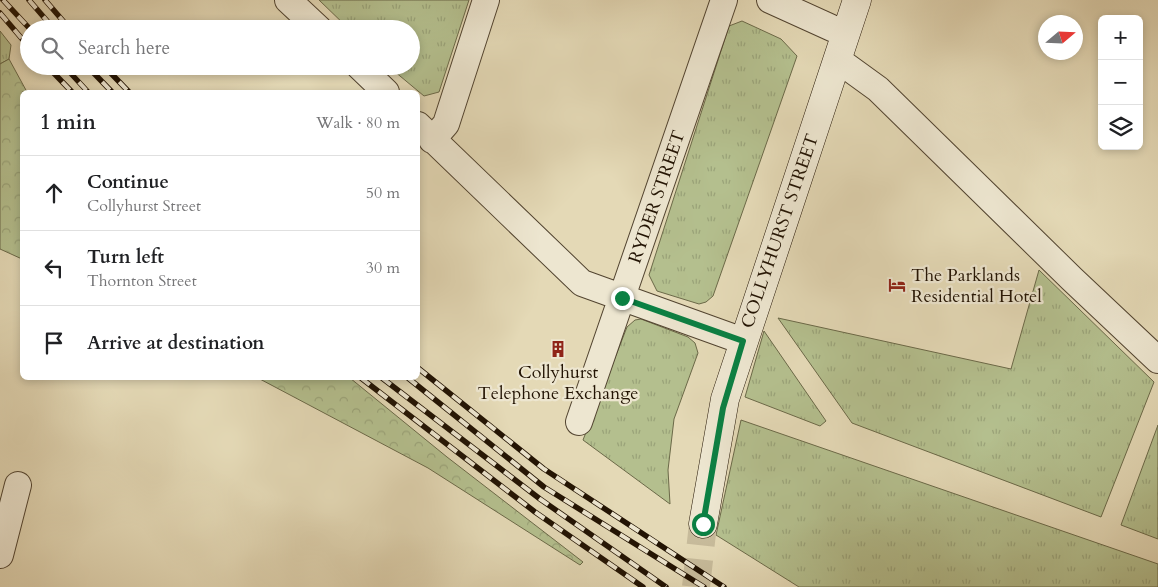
<!DOCTYPE html>
<meta charset="utf-8">
<style>
:root{--surface:#fff;--page:#f6f6f6;--text:#202124;--muted:#757577;--line:#e0e0e0}
body{margin:0;font-family:Cardo,serif;background:var(--page);color:var(--text)}
.controls{position:absolute;right:15px;top:15px;display:grid;overflow:hidden;border-radius:8px;box-shadow:0 2px 8px #0003}
.controls button{width:45px;height:45px;display:grid;place-items:center;padding:0;border:0;border-bottom:1px solid var(--line);background:var(--surface);color:var(--text);font:25px sans-serif}
.compass{position:absolute;left:1038px;top:15px;width:45px;height:45px;border-radius:50%;background:var(--surface);box-shadow:0 2px 8px #0003;rotate:71deg}
.stop{position:absolute;width:15px;height:15px;margin:-11px;border:4px solid #0b8043;border-radius:50%;background:#fff}
.stop.end{background:#0b8043;border-color:#fff;box-shadow:0 1px 5px #0008}
.list{margin:0;padding:0;list-style:none}
h2{display:flex;justify-content:space-between;align-items:center;height:65px;margin:0;padding:0 20px;font-size:21px}
h2 small{font-size:16px;font-weight:400;color:var(--muted)}
.list li{display:grid;grid-template-columns:32px 1fr auto;gap:15px;align-items:center;box-sizing:border-box;height:75px;padding:0 20px;border-top:1px solid var(--line)}
.list b{display:block;font-size:19px;white-space:nowrap}
.list p{margin:0;font-size:16px;white-space:nowrap;color:var(--muted)}
.list em{font-size:16px;font-style:normal;color:var(--muted)}
.icon{flex:none;width:28px;height:28px;fill:none;stroke:currentColor;stroke-width:2;stroke-linecap:round;stroke-linejoin:round}
.map{position:relative;flex:none;width:1158px;height:587px;overflow:hidden}
.search{position:absolute;background:var(--surface);box-shadow:0 2px 8px #0003;left:20px;top:20px;width:400px;height:55px;display:flex;align-items:center;gap:12px;box-sizing:border-box;padding:0 18px;border-radius:28px;color:var(--muted);font-size:19px}
.panel{position:absolute;background:var(--surface);box-shadow:0 2px 8px #0003;left:20px;top:90px;width:400px;height:290px;border-radius:8px}
.map>svg:first-child{display:block}
.grass{fill:url(#grass-tufts);stroke:#6b6948}
.forest{fill:url(#forest-crowns);stroke:#6b6948}
.lines{fill:none;stroke-linecap:round;stroke-linejoin:round}
.secondary-tunnel{stroke:#c7bb9b;stroke-width:28;stroke-dasharray:28 14;stroke-linecap:butt}
.street-casing{stroke:#524430;stroke-width:28}
.secondary-casing{stroke:#221303;stroke-width:29}
.street{stroke:#ede6d0;stroke-width:26}
.secondary{stroke:#ede6d0;stroke-width:28}
.rail-casing{stroke:#221303;stroke-width:5.5}
.rail{stroke:#ede6d0;stroke-width:4;stroke-dasharray:11;stroke-linecap:butt}
.route{stroke:#0b8043;stroke-width:6}
.labels{text-anchor:middle;dominant-baseline:central;stroke-width:4.5;stroke-linejoin:round;paint-order:stroke}
.street-label{font-size:18px;fill:#221303;stroke:#ede6d0}
.poi-label{font-size:18px;fill:#221303;stroke:#ede6d0;text-anchor:start}
</style>
<div class="map">
<svg width="1158" height="587" viewBox="0 0 1158 587">
<defs>
<pattern id="grass-tufts" width="24" height="20" patternUnits="userSpaceOnUse" patternTransform="scale(1.25)"><rect width="24" height="20" fill="#b4bf8e"/><path d="M3 7l-1-3M5 7V3M7 7l1-3M15 17l-1-3M17 17v-4M19 17l1-3" fill="none" stroke="#9aa379"/></pattern>
<pattern id="forest-crowns" width="20" height="18" patternUnits="userSpaceOnUse" patternTransform="scale(1.25)"><rect width="20" height="18" fill="#b4bf8e"/><path d="M2 6a3 3 0 1 1 6 0M12 15a3 3 0 1 1 6 0" fill="none" stroke="#9aa379"/></pattern>
</defs>
<rect width="100%" height="100%" fill="#e4d9b6"/>
<filter id="stains"><feTurbulence type="fractalNoise" baseFrequency=".004" numOctaves="4"/><feColorMatrix values="0 0 0 0 .2 0 0 0 0 .09 0 0 0 0 .02 0 0 0 .5 -.17"/></filter>
<radialGradient id="worn" r=".72"><stop offset=".6" stop-color="#630" stop-opacity="0"/><stop offset="1" stop-color="#630" stop-opacity=".3"/></radialGradient>
<path class="grass" d="M 319,0 L 469,0 L 439,92 L 424,96 L 388,66 L 411,66 L 411,29 L 349,29 Z
M 742,21 L 781,39 L 797,56 L 713,296 L 706,302 L 699,304 L 657,291 L 649,275 L 729,26 Z
M 0,31 L 11,45 L 9,59 L 0,64 Z
M 1039,270 L 1154,382 L 1101,517 L 852,423 L 778,318 L 1011,369 Z
M 641,319 L 688,337 L 695,343 L 698,353 L 674,419 L 668,470 L 670,504 L 583,440 L 627,327 L 635,320 Z
M 764,331 L 826,421 L 820,426 L 745,397 Z
M 741,420 L 1158,564 L 1158,587 L 799,587 L 716,535 Z
M 1158,425 L 1158,539 L 1121,525 Z"/>
<path class="forest" d="M 9,59 L 27,92 L 22,92 L 22,259 L 0,249 L 0,64 Z
M 258,378 L 350,378 L 447,457 L 583,562 L 580,565 L 428,468 Z"/>
<g class="lines">
<path class="secondary-tunnel" d="M 696,587 L 703,524"/>
<g class="street-casing">
<path id="street" d="M 288,0 L 319,29
M 770,0 L 845,34
M 838,60 L 878,89 L 1072,279 L 1158,360
M 359,66 L 386,92
M 418,125 L 582,283 L 743,341
M 432,140 L 446,124 L 486,0
M 579,422 L 724,0
M 0,555 L 18,485"/>
</g>
<g class="secondary-casing">
<path id="secondary" d="M 703,524 L 725,399 L 857,0"/>
</g>
<use href="#street" class="street"/>
<use href="#secondary" class="secondary"/>
<g class="rail-casing">
<path id="rail" d="M 3,0 L 30,29
M 29,0 L 54,29
M 45,0 L 70,29
M 0,13 L 29,47
M 47,66 L 72,92
M 64,66 L 88,92
M 87,66 L 112,92
M 104,66 L 129,92
M 418,368 L 544,469 L 724,587
M 361,378 L 535,512 L 643,587
M 382,378 L 540,499 L 666,587
M 408,378 L 544,487 L 704,587"/>
</g>
<use href="#rail" class="rail"/>
</g>
<g class="lines">
<path class="route" d="M 622,298 L 743,341 L 723,408 L 703,524"/>
</g>
<defs>
<g id="hotel-bare" transform="scale(1.35)"><path d="M-6-4.5h1.5V1H6V5H4.5V3h-9V5H-6ZM-4 0a1.8 1.8 0 1 1 3.6 0ZM.5 0V-2.5h3Q6-2.5 6 0Z" fill="#8f2418" stroke="#ede6d0" stroke-width="2.5" paint-order="stroke"/></g>
<g id="building-bare" transform="scale(1.35)"><path d="M-4-6H4V6H1V3H-1V6H-4ZM-2.5-4.3h1.7v1.8h-1.7ZM.8-4.3h1.7v1.8H.8ZM-2.5-1h1.7V.8h-1.7ZM.8-1h1.7V.8H.8Z" fill="#8f2418" stroke="#ede6d0" stroke-width="2.5" paint-order="stroke"/></g>
</defs>
<g fill-rule="evenodd">
<use href="#hotel-bare" x="897" y="285"/>
<use href="#building-bare" x="558" y="349"/>
</g>
<g class="labels">
<g class="street-label">
<text transform="translate(657 197) rotate(-71)">RYDER STREET</text>
<text transform="translate(780 231) rotate(-71)">COLLYHURST STREET</text>
</g>
<g class="poi-label">
<text x="911" y="275">The Parklands<tspan x="911" dy="21">Residential Hotel</tspan></text>
<text x="558" y="372" text-anchor="middle">Collyhurst<tspan x="558" dy="21">Telephone Exchange</tspan></text>
</g>
</g>
<rect width="100%" height="100%" filter="url(#stains)"/>
<rect width="100%" height="100%" fill="url(#worn)"/>
</svg>
<div class="controls">
<button>+</button>
<button>−</button>
<button><svg class="icon" aria-label="layers" viewBox="0 0 24 24"><path d="M12 4l9 5-9 5-9-5zM3 14l9 5 9-5"/></svg></button>
</div>
<svg class="compass" viewBox="-18 -18 36 36"><path d="M0-13l5 13h-10z" fill="#e53935"/><path d="M0 13l5-13h-10z" fill="#757577"/></svg>
<div class="stop" style="left:703px;top:524px"></div>
<div class="stop end" style="left:622px;top:298px"></div>
<div class="search"><svg class="icon" aria-label="search" viewBox="0 0 24 24"><circle cx="10" cy="10" r="6"/><path d="M15 15l6 6"/></svg>Search here</div>
<section class="panel">
<h2>1 min<small>Walk · 80 m</small></h2>
<ul class="list">
<li><svg class="icon" aria-label="ahead" viewBox="0 0 24 24"><path d="M12 20V5M6 11l6-6 6 6"/></svg><div><b>Continue</b><p>Collyhurst Street</p></div><em>50 m</em></li>
<li><svg class="icon" aria-label="left" viewBox="0 0 24 24"><path d="M17 20v-9H6M10 6l-5 5 5 5"/></svg><div><b>Turn left</b><p>Thornton Street</p></div><em>30 m</em></li>
<li><svg class="icon" aria-label="arrive" viewBox="0 0 24 24"><path d="M6 21V4h12l-3 4 3 4H6"/></svg><div><b>Arrive at destination</b></div></li>
</ul>
</section>
</div>
